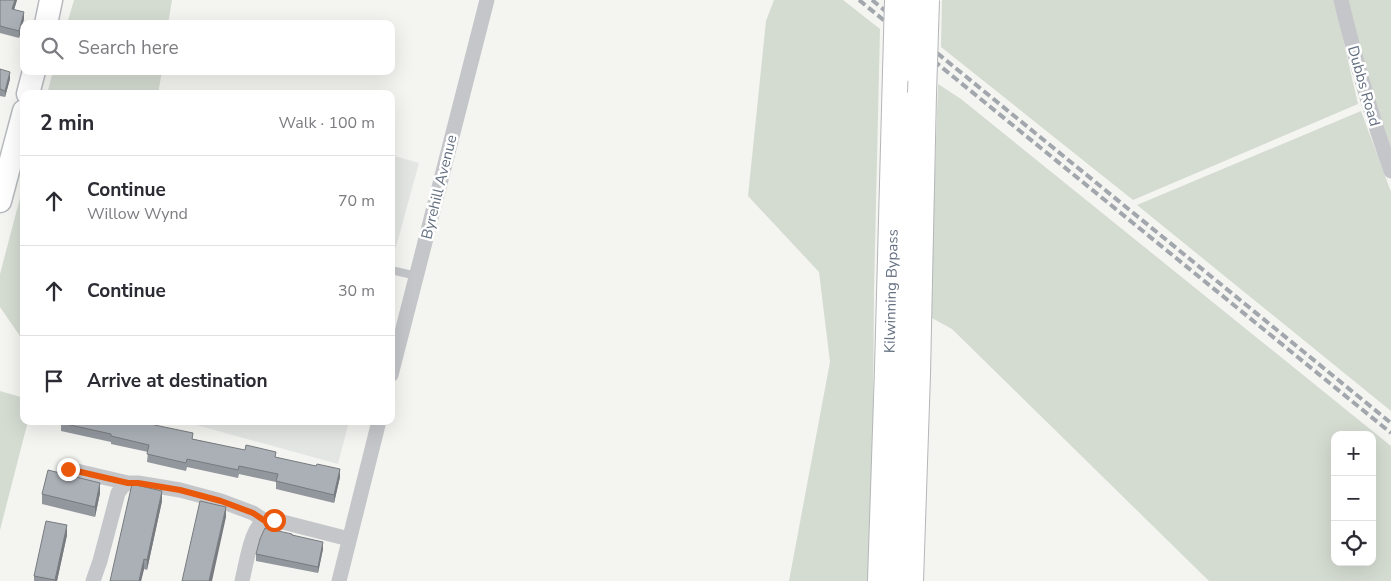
<!DOCTYPE html>
<meta charset="utf-8">
<style>
:root{--surface:#fff;--page:#f7f7f7;--text:#2b2b33;--muted:#7c7c81;--line:#e1e1e2}
body{margin:0;font-family:"Nunito Sans",sans-serif;background:var(--page);color:var(--text)}
.controls{position:absolute;right:15px;bottom:15px;display:grid;overflow:hidden;border-radius:10px;box-shadow:0 5px 20px #0002}
.controls button{width:45px;height:45px;display:grid;place-items:center;padding:0;border:0;border-bottom:1px solid var(--line);background:var(--surface);color:var(--text);font:25px sans-serif}
.stop{position:absolute;width:15px;height:15px;margin:-11px;border:4px solid #ea580c;border-radius:50%;background:#fff}
.stop.end{background:#ea580c;border-color:#fff;box-shadow:0 1px 5px #0008}
.list{margin:0;padding:0;list-style:none}
h2{display:flex;justify-content:space-between;align-items:center;height:65px;margin:0;padding:0 20px;font-size:21px}
h2 small{font-size:16px;font-weight:400;color:var(--muted)}
.list li{display:grid;grid-template-columns:32px 1fr auto;gap:15px;align-items:center;box-sizing:border-box;height:90px;padding:0 20px;border-top:1px solid var(--line)}
.list b{display:block;font-size:19px;white-space:nowrap}
.list p{margin:0;font-size:16px;white-space:nowrap;color:var(--muted)}
.list em{font-size:16px;font-style:normal;color:var(--muted)}
.icon{flex:none;width:28px;height:28px;fill:none;stroke:currentColor;stroke-width:2;stroke-linecap:round;stroke-linejoin:round}
.map{position:relative;flex:none;width:1391px;height:581px;overflow:hidden}
.search{position:absolute;background:var(--surface);box-shadow:0 5px 20px #0002;left:20px;top:20px;width:375px;height:55px;display:flex;align-items:center;gap:12px;box-sizing:border-box;padding:0 18px;border-radius:10px;color:var(--muted);font-size:19px}
.panel{position:absolute;background:var(--surface);box-shadow:0 5px 20px #0002;left:20px;top:90px;width:375px;height:335px;border-radius:10px}
.map>svg:first-child{display:block}
.built{fill:#e4e6e4}
.green{fill:#d4dbd1;fill-rule:evenodd}
.lines{fill:none;stroke-linecap:round;stroke-linejoin:round}
.secondary-casing{stroke:#b6b9be;stroke-width:25}
.highway-casing{stroke:#b4b6ba;stroke-width:30}
.lane{stroke:#c4c6ca;stroke-width:8}
.street{stroke:#c4c6ca;stroke-width:15}
.secondary{stroke:#fff;stroke-width:22}
.highway{stroke:#fff;stroke-width:28}
.rail{stroke:#a2a6ad;stroke-width:4;stroke-dasharray:8 4;stroke-linecap:butt}
.highway-bridge-casing{stroke:#b4b6ba;stroke-width:30;stroke-linecap:butt}
.highway-bridge{stroke:#fff;stroke-width:28}
.wall{fill:#92979d}
.shaded-wall{fill:#777b7f}
.building{fill:#aab0b6;stroke:#777b7f}
.route{stroke:#ea580c;stroke-width:6}
.labels{text-anchor:middle;dominant-baseline:central;stroke-width:5;stroke-linejoin:round;paint-order:stroke}
.street-label{font-size:15px;fill:#647081;stroke:#fff}
</style>
<div class="map">
<svg width="1391" height="581" viewBox="0 0 1391 581">
<rect width="100%" height="100%" fill="#f4f4f0"/>
<path class="built" d="M 391,155 L 419,163 L 391,265 Z
M 182,421 L 349,421 L 338,464 Z"/>
<path class="green" d="M 74,0 L 172,0 L 168,24 L 67,24 Z
M 774,0 L 843,0 L 880,29 L 874,289 L 872,546 L 869,581 L 789,581 L 830,362 L 819,272 L 748,196 L 766,21 Z
M 942,0 L 1334,0 L 1358,104 L 1133,200 L 941,47 Z
M 1348,0 L 1391,0 L 1391,156 L 1383,135 Z
M 53,71 L 162,71 L 158,94 L 47,94 Z
M 938,84 L 961,99 L 1391,446 L 1391,581 L 1209,581 L 952,329 L 930,317 ZM 1335,435 L 1372,435 L 1372,562 L 1335,562 Z
M 1361,111 L 1391,192 L 1391,411 L 1137,205 Z
M 24,183 L 24,342 L 0,307 L 0,274 Z
M 0,391 L 24,398 L 24,421 L 28,421 L 0,530 Z"/>
<g class="lines">
<g class="secondary-casing">
<path id="secondary" d="M 46,24 L 51,0
M 28,94 L 34,71
M 0,201 L 24,111"/>
</g>
<g class="highway-casing">
<g id="highway">
<path id="s1" d="M 882,581 L 889,369 L 897,72"/>
<path d="M 909,581 L 916,374 L 922,93"/>
</g>
</g>
<path class="lane" d="M 391,270 L 417,276"/>
<path class="street" d="M 1341,0 C 1355,58 1371,115 1391,171
M 391,375 L 487,0
M 68,469 L 128,483
M 93,581 L 100,561 L 118,493 L 123,486 L 128,483 L 138,483 L 180,490 L 221,501 L 253,513 L 265,521
M 242,581 C 245,569 251,532 260,525 C 264,521 269,521 275,520 L 349,539
M 339,581 L 379,421"/>
<use href="#secondary" class="secondary"/>
<use href="#highway" class="highway"/>
<path class="rail" d="M 859,0 L 1391,433
M 872,0 L 1391,423"/>
<g class="highway-bridge-casing">
<path id="highway-bridge" d="M 897,72 L 899,0
M 922,93 L 925,0"/>
</g>
<use href="#highway-bridge" class="highway-bridge"/>
</g>
<path class="wall" d="M 0,0 L 17,0 L 14,10 L 24,19 L 19,38 L 0,33 Z
M 0,69 L 10,79 L 5,97 L 0,96 Z
M 61,423 L 146,423 L 193,439 L 276,457 L 340,477 L 334,503 L 276,489 L 276,482 L 239,474 L 238,478 L 187,467 L 186,471 L 147,462 L 148,452 L 111,444 L 111,442 L 61,431 Z
M 100,493 L 95,517 L 42,504 L 42,494 Z
M 162,501 L 147,570 L 144,569 L 141,581 L 110,581 Z
M 67,535 L 57,581 L 34,581 L 34,576 Z
M 292,535 L 323,549 L 318,573 L 256,561 L 256,554 Z"/>
<path class="shaded-wall" d="M 15,0 L 17,0 L 12,16 L 12,9 Z
M 24,12 L 24,19 L 19,38 L 19,31 Z
M 10,72 L 10,79 L 5,97 L 5,91 Z
M 340,469 L 340,477 L 334,503 L 334,495 Z
M 100,483 L 100,493 L 95,517 L 95,507 Z
M 162,491 L 162,501 L 147,570 L 147,560 Z
M 226,507 L 226,517 L 212,581 L 209,581 Z
M 67,525 L 67,535 L 57,581 L 55,581 Z
M 323,542 L 323,549 L 318,573 L 318,567 Z
M 144,559 L 144,569 L 141,581 L 139,581 Z"/>
<path class="building" d="M 0,0 L 15,0 L 12,9 L 24,12 L 19,31 L 0,26 Z
M 0,69 L 10,72 L 5,91 L 0,89 Z
M 62,421 L 146,421 L 145,423 L 193,433 L 192,439 L 245,450 L 246,445 L 276,452 L 275,457 L 316,466 L 317,464 L 340,469 L 334,495 L 276,481 L 278,474 L 239,466 L 238,470 L 187,459 L 186,463 L 147,454 L 149,445 L 111,436 L 111,434 L 61,423 Z
M 48,470 L 100,483 L 95,507 L 42,494 Z
M 132,484 L 162,491 L 147,560 L 144,559 L 139,581 L 110,581 Z
M 200,501 L 226,507 L 209,581 L 182,581 Z
M 46,521 L 67,525 L 55,580 L 34,576 Z
M 265,528 L 292,534 L 292,535 L 323,542 L 318,567 L 256,554 L 260,539 Z"/>
<g class="lines">
<path class="route" d="M 68,469 L 128,483 L 138,483 L 180,490 L 221,501 L 253,513 L 265,521 L 274,520"/>
</g>
<g class="labels">
<g class="street-label">
<text transform="translate(1364 86) rotate(74)">Dubbs Road</text>
<text transform="translate(439 187) rotate(-76)">Byrehill Avenue</text>
<text stroke="none"><textPath href="#s1" startOffset="290">Kilwinning Bypass</textPath></text>
</g>
</g>
</svg>
<div class="controls">
<button>+</button>
<button>−</button>
<button><svg class="icon" aria-label="locate" viewBox="0 0 24 24"><circle cx="12" cy="12" r="6"/><path d="M12 2v4M12 18v4M2 12h4M18 12h4"/></svg></button>
</div>
<div class="stop" style="left:274px;top:520px"></div>
<div class="stop end" style="left:68px;top:469px"></div>
<div class="search"><svg class="icon" aria-label="search" viewBox="0 0 24 24"><circle cx="10" cy="10" r="6"/><path d="M15 15l6 6"/></svg>Search here</div>
<section class="panel">
<h2>2 min<small>Walk · 100 m</small></h2>
<ul class="list">
<li><svg class="icon" aria-label="ahead" viewBox="0 0 24 24"><path d="M12 20V5M6 11l6-6 6 6"/></svg><div><b>Continue</b><p>Willow Wynd</p></div><em>70 m</em></li>
<li><svg class="icon" aria-label="ahead" viewBox="0 0 24 24"><path d="M12 20V5M6 11l6-6 6 6"/></svg><div><b>Continue</b></div><em>30 m</em></li>
<li><svg class="icon" aria-label="arrive" viewBox="0 0 24 24"><path d="M6 21V4h12l-3 4 3 4H6"/></svg><div><b>Arrive at destination</b></div></li>
</ul>
</section>
</div>
